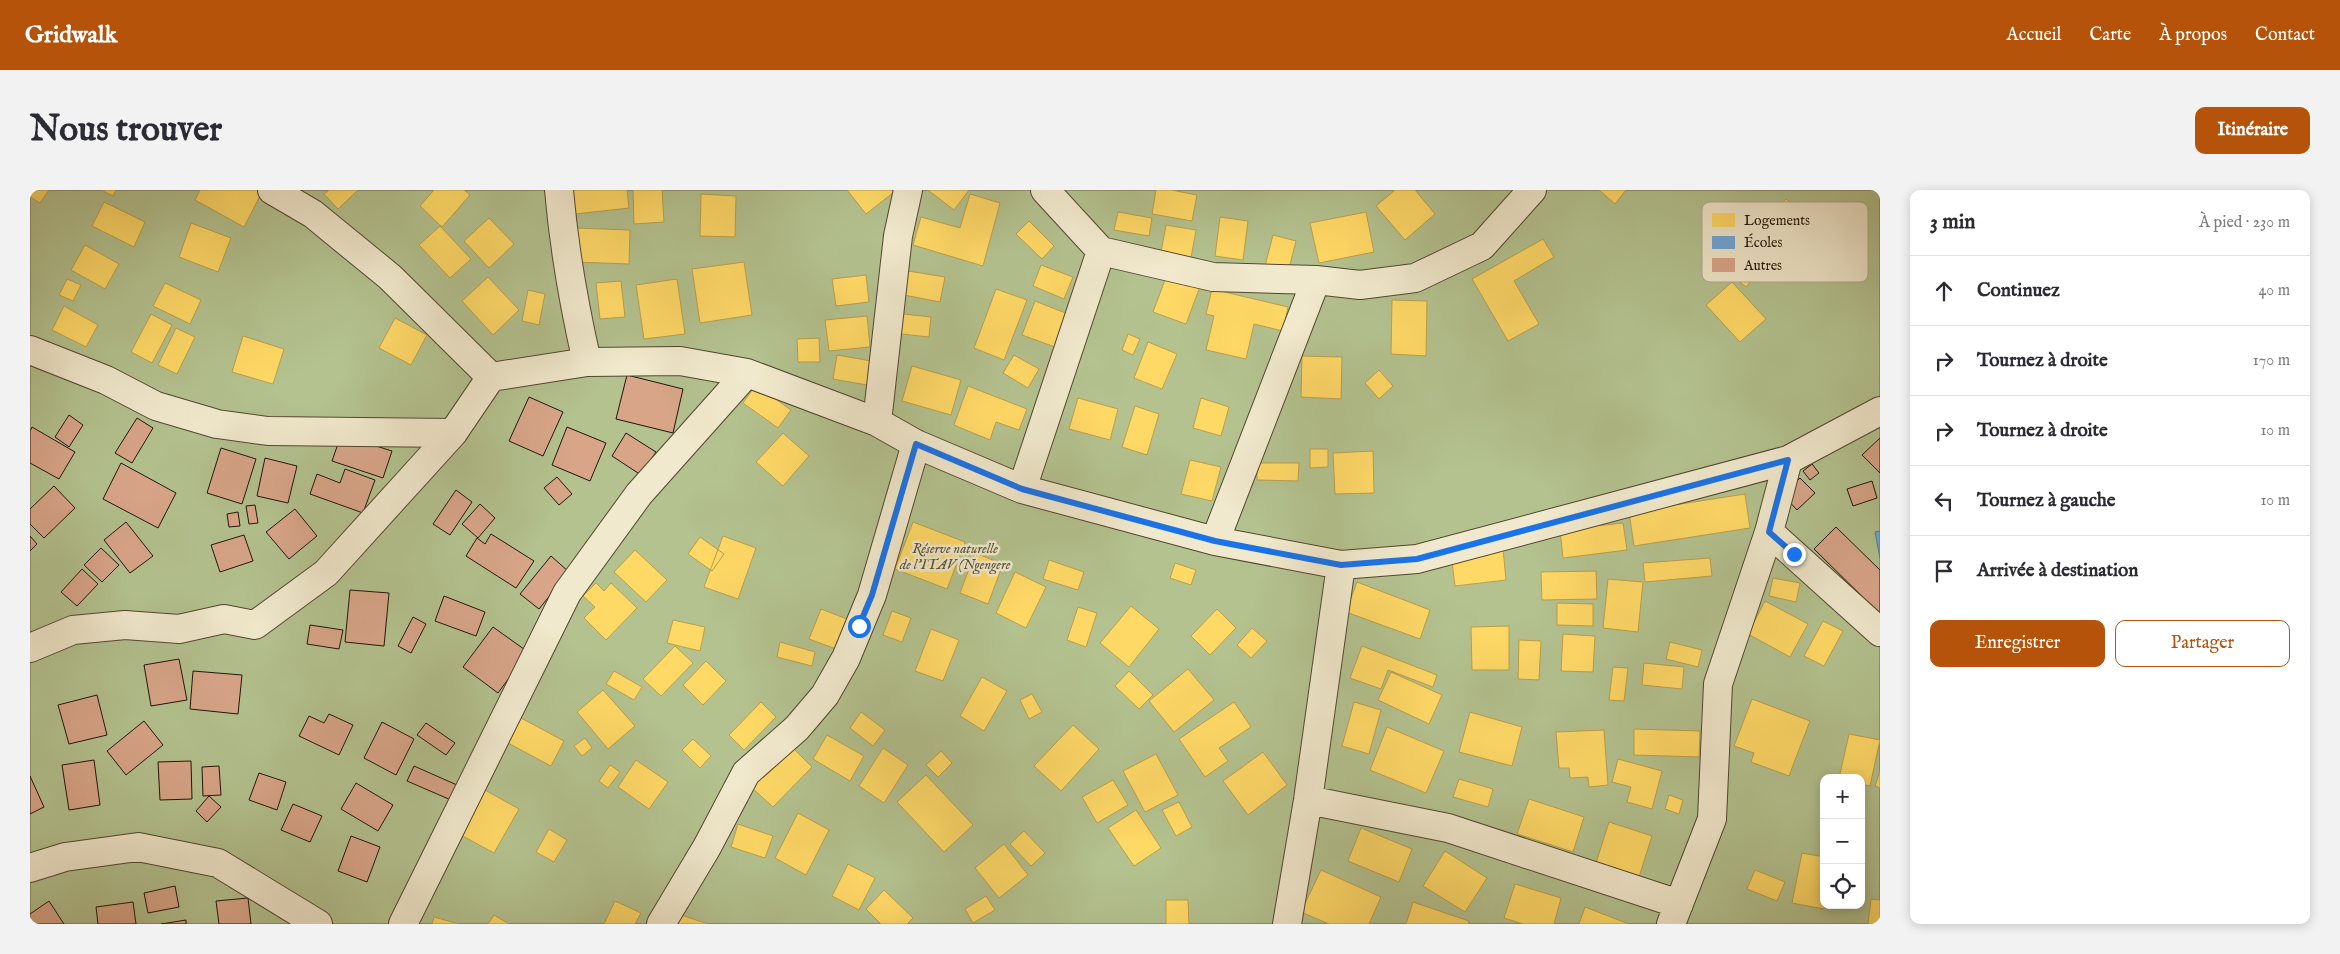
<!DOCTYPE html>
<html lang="fr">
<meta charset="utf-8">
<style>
:root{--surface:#fff;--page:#f2f2f3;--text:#2b2b33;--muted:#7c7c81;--line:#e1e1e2;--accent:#b45309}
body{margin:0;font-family:"IM FELL English",serif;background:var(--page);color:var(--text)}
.controls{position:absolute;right:15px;bottom:15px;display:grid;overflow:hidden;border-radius:10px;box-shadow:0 2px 12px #0003}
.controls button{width:45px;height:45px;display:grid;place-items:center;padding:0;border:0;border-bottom:1px solid var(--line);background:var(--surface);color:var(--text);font:25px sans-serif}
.stop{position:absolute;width:15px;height:15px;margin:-11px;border:4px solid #1a73e8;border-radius:50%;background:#fff}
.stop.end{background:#1a73e8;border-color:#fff;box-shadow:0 1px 5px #0008}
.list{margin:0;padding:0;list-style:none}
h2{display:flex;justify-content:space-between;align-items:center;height:65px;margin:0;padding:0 20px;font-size:21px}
h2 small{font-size:16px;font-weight:400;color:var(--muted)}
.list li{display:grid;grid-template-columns:32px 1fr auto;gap:15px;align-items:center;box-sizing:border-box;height:70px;padding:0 20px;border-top:1px solid var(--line)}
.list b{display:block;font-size:19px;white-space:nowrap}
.list em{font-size:16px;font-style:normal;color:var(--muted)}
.actions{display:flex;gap:10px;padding:15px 20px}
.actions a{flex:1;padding:11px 0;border:1px solid var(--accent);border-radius:10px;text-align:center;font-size:18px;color:var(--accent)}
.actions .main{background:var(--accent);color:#fff}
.icon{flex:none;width:28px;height:28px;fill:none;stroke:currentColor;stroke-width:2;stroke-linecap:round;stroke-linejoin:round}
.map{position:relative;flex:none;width:1850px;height:734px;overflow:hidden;border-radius:10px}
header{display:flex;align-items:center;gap:30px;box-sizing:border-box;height:70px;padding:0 25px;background:var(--accent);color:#fff}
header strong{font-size:24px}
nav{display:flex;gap:28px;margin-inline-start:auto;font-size:18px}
.intro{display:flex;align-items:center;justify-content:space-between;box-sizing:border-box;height:120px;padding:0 30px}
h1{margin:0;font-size:35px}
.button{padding:12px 22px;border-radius:10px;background:var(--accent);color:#fff;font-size:18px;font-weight:700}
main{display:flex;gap:30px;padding:0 30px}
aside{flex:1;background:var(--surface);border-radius:10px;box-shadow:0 2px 12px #0003}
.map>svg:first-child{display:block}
.green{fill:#b3c28f;stroke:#6a6b4a;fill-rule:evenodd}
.homes{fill:#ffd966;stroke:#bc9e49}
.schools{fill:#6fa8dc;stroke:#587c9c}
.building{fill:#d8a589;stroke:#211405}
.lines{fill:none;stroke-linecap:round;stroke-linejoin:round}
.minor-casing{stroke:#534630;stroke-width:30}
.minor{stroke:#f1e9cd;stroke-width:28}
.route{stroke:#1a73e8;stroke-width:6}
.labels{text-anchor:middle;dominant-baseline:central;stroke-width:5;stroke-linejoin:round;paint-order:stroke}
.park-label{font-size:14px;font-style:italic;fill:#545135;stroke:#f1e9cd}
.key{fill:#f1e9cd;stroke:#b3a991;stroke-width:1}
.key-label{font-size:14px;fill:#211405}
</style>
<header>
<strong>Gridwalk</strong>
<nav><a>Accueil</a><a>Carte</a><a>À propos</a><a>Contact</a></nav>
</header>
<div class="intro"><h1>Nous trouver</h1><a class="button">Itinéraire</a></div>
<main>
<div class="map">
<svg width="1850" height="734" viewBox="0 0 1850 734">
<rect width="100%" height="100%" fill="#e9ddb2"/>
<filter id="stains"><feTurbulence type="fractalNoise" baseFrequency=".004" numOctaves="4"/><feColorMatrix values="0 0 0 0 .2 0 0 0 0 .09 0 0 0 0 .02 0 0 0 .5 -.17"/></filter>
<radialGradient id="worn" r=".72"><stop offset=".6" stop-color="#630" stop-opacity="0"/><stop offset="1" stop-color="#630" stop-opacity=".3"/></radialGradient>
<path class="green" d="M 0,0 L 1850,0 L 1850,734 L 0,734 ZM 1794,588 L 1831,588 L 1831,715 L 1794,715 Z"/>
<path class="homes" d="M 0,0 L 19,0 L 10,13 L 0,7 Z
M 71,0 L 86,0 L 83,6 Z
M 170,0 L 233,0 L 214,37 L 165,10 Z
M 299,0 L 328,0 L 308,19 L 294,4 Z
M 404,0 L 434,0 L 440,5 L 412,37 L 390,16 Z
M 542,0 L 597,0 L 599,18 L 545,24 Z
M 603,0 L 632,0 L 634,32 L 604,34 Z
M 817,0 L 862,0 L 864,2 L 836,24 Z
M 898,0 L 939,0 L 924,20 Z
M 1126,0 L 1141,0 L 1167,5 L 1162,31 L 1122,24 Z
M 1365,0 L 1385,0 L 1405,24 L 1375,50 L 1346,16 Z
M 1569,0 L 1596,0 L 1585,14 Z
M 671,4 L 706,6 L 705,47 L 670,46 Z
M 940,4 L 970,13 L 953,76 L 883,55 L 891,27 L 930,38 Z
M 1756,9 L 1799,45 L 1760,92 L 1717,56 Z
M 74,12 L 115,32 L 104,57 L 62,36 Z
M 1088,22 L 1122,28 L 1119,46 L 1084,40 Z
M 1336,22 L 1344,62 L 1289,73 L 1280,33 Z
M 1190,27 L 1218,31 L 1213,70 L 1185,66 Z
M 459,28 L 484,54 L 459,78 L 434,51 Z
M 999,31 L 1024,56 L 1012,69 L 986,44 Z
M 161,33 L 201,48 L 188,82 L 149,67 Z
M 1136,35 L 1166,40 L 1161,68 L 1131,62 Z
M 410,36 L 441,69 L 420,88 L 389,55 Z
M 546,38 L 600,40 L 599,74 L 545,72 Z
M 1243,45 L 1266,51 L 1258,82 L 1235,76 Z
M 1513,49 L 1524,67 L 1484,91 L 1509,134 L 1478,151 L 1442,89 Z
M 55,55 L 89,74 L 75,99 L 41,80 Z
M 1712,63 L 1731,79 L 1716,97 L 1697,81 Z
M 714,72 L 722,125 L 670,133 L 662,79 Z
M 1011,75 L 1043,87 L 1034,109 L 1003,96 Z
M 878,81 L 915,87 L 910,112 L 874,105 Z
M 1138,82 L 1171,94 L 1156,134 L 1123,122 Z
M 836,85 L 839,112 L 806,116 L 802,89 Z
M 458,87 L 489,120 L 463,145 L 432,111 Z
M 37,89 L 51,95 L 43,111 L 29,105 Z
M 647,89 L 655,144 L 614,149 L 606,95 Z
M 591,91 L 595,127 L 570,129 L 566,93 Z
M 1702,92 L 1736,129 L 1710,152 L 1676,115 Z
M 135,93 L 171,110 L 160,134 L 123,116 Z
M 966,99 L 997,110 L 974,170 L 944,158 Z
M 1182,99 L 1258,117 L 1253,141 L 1224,134 L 1216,169 L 1176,160 L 1184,126 L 1176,124 Z
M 498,100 L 515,104 L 509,135 L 492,131 Z
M 1362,110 L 1397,111 L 1396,166 L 1361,164 Z
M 1005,111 L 1038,124 L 1025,157 L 992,145 Z
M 34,116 L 68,135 L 56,157 L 22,140 Z
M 865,123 L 901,127 L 899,147 L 862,143 Z
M 121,124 L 142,135 L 122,173 L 101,162 Z
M 837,126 L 840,157 L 799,161 L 795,130 Z
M 365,128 L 397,145 L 381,175 L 349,158 Z
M 146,138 L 165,147 L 147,184 L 128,175 Z
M 1098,144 L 1110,149 L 1103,165 L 1092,160 Z
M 213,146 L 254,159 L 243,194 L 202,182 Z
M 789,148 L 790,172 L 768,172 L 767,149 Z
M 1118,152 L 1147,164 L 1132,199 L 1104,188 Z
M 807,165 L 841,171 L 837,195 L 803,189 Z
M 984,165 L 1009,179 L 998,198 L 973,183 Z
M 1272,166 L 1312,167 L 1311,209 L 1271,207 Z
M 882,176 L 931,190 L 921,225 L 872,211 Z
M 1349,180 L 1363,196 L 1349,209 L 1335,193 Z
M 726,195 L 761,220 L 748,238 L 713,213 Z
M 938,196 L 997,219 L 989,240 L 966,232 L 960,250 L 924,235 Z
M 1048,208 L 1088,219 L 1080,250 L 1039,239 Z
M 1171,208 L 1199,217 L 1191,246 L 1163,238 Z
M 1105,216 L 1129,224 L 1117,265 L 1092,257 Z
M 753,243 L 779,266 L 753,296 L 726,272 Z
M 1280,259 L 1298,259 L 1298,277 L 1280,278 Z
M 1343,261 L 1344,303 L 1305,304 L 1303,263 Z
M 1160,270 L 1191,277 L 1182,311 L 1151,304 Z
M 1227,273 L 1269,273 L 1268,291 L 1227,290 Z
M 1715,304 L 1720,338 L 1604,356 L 1599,322 Z
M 883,332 L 935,352 L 917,399 L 865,379 Z
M 1593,333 L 1597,360 L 1533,368 L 1530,340 Z
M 693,346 L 726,358 L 708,409 L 674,397 Z
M 670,347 L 694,364 L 682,381 L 658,364 Z
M 1473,359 L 1476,390 L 1425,396 L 1421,364 Z
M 605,360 L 637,390 L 616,412 L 584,382 Z
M 945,363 L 973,374 L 958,414 L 930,403 Z
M 1680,368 L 1682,386 L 1615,392 L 1613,373 Z
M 1019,370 L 1054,382 L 1048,400 L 1013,389 Z
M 1145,373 L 1166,380 L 1161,395 L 1140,388 Z
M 1566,381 L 1567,409 L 1512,410 L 1511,382 Z
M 985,382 L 1016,397 L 996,438 L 966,423 Z
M 1743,388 L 1770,393 L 1766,412 L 1739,406 Z
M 1578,389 L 1613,392 L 1608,442 L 1573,438 Z
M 1327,392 L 1400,420 L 1390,449 L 1316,422 Z
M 566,393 L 574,401 L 581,393 L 607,418 L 576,450 L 554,428 L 565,417 L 553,406 Z
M 1735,411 L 1778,434 L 1760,467 L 1718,444 Z
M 1527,413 L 1563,414 L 1563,436 L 1527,435 Z
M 1101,416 L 1129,439 L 1099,477 L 1070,453 Z
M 1048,417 L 1067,423 L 1056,457 L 1037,450 Z
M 791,419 L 817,429 L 806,459 L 779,449 Z
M 1187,419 L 1206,438 L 1180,465 L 1161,446 Z
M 862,421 L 881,428 L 872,452 L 853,445 Z
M 643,430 L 675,437 L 670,461 L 637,453 Z
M 1793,431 L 1813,441 L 1794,476 L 1774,466 Z
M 1479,436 L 1479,480 L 1442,480 L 1441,437 Z
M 1222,438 L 1237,451 L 1221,468 L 1207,455 Z
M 901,439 L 929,450 L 913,491 L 885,481 Z
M 1533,444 L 1565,446 L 1563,482 L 1531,481 Z
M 1489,450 L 1511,451 L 1509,490 L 1488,489 Z
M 750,452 L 785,462 L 782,476 L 747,467 Z
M 1640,452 L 1672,460 L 1668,477 L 1636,469 Z
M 645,456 L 663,473 L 631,506 L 613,489 Z
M 1332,456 L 1407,485 L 1403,497 L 1358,480 L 1351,499 L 1320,488 Z
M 676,471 L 696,491 L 673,515 L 653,495 Z
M 1614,473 L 1654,477 L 1652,499 L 1612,495 Z
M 1583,477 L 1598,478 L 1594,511 L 1579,510 Z
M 1158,479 L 1184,510 L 1144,542 L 1119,511 Z
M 584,481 L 612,497 L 604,510 L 576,494 Z
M 1099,481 L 1123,505 L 1109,519 L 1085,496 Z
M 1361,482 L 1412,505 L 1399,534 L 1348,510 Z
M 952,487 L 977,501 L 954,541 L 930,526 Z
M 573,500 L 605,536 L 578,559 L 547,522 Z
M 1002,504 L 1012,522 L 999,529 L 990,510 Z
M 1722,509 L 1780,531 L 1759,586 L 1721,572 L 1724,563 L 1704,556 Z
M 731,512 L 746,527 L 714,560 L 699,545 Z
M 1204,512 L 1221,537 L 1189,558 L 1198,571 L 1175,587 L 1149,549 Z
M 1324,512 L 1351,520 L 1339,564 L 1312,556 Z
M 831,522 L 855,540 L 843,556 L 820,538 Z
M 1440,522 L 1492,537 L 1482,576 L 1429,562 Z
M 491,528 L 534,551 L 521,576 L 478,553 Z
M 1043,535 L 1069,559 L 1031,601 L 1004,576 Z
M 1357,537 L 1414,561 L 1396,603 L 1340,580 Z
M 1604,539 L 1670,541 L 1669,567 L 1604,565 Z
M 1574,540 L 1578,595 L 1559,597 L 1558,587 L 1540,588 L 1539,578 L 1529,578 L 1526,542 Z
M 1819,544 L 1850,550 L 1840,596 L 1831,594 L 1831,588 L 1809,588 Z
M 797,545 L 834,566 L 820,591 L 783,569 Z
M 555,548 L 562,558 L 552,566 L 544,556 Z
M 663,549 L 681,566 L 670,578 L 652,560 Z
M 761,556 L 782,577 L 743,617 L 721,597 Z
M 853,558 L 878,575 L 854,613 L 829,596 Z
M 911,561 L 922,573 L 908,587 L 896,575 Z
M 1233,562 L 1257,595 L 1218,625 L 1193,591 Z
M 1126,564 L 1148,605 L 1115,622 L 1093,581 Z
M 1588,569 L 1632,581 L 1622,619 L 1597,612 L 1601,597 L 1582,592 Z
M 606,570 L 638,592 L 619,619 L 588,597 Z
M 580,575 L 590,582 L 578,598 L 569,591 Z
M 1850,581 L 1850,598 L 1845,596 Z
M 896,585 L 943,635 L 914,662 L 867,612 Z
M 1429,589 L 1463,599 L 1458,617 L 1423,607 Z
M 1083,590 L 1098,615 L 1067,633 L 1052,607 Z
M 455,600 L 489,619 L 464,663 L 429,644 Z
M 1639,605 L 1653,610 L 1649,624 L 1635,619 Z
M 1499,609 L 1554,627 L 1543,662 L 1487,644 Z
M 1149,612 L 1162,637 L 1146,646 L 1132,620 Z
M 1106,620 L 1131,658 L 1104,676 L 1078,638 Z
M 768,623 L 799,640 L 776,685 L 745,668 Z
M 1579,632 L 1622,646 L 1609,687 L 1566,673 Z
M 708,634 L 743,646 L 735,668 L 701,657 Z
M 1331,638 L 1382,659 L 1369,692 L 1318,671 Z
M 519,639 L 537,650 L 524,672 L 506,662 Z
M 994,641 L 1015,663 L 1001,676 L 980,654 Z
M 974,654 L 998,685 L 969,708 L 945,678 Z
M 1415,661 L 1457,688 L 1435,722 L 1393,696 Z
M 1772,663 L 1794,667 L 1794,719 L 1762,713 Z
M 818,674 L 845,688 L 829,720 L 802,706 Z
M 1291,680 L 1351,707 L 1339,734 L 1299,734 L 1271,722 Z
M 1725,680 L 1755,692 L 1747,711 L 1717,699 Z
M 1485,694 L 1531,708 L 1524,734 L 1493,734 L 1474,728 Z
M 854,700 L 883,728 L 877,734 L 851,734 L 836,719 Z
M 956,706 L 965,720 L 943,733 L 935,719 Z
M 1841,709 L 1850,710 L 1850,734 L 1838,734 Z
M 1136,710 L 1158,710 L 1159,734 L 1136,734 Z
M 585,711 L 611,723 L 605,734 L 574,734 Z
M 1383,712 L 1439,731 L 1438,734 L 1376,734 Z
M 1555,717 L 1599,734 L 1549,734 Z
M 645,723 L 678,734 L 642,734 Z
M 464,725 L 479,734 L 458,734 Z
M 404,727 L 429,734 L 402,734 Z"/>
<path class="schools" d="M 1850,341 L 1850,368 L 1845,342 Z"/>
<path class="building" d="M 597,185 L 653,199 L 643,243 L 586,229 Z
M 499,207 L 533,222 L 513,266 L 479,251 Z
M 39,225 L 53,235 L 39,257 L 25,247 Z
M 107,228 L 123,238 L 102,273 L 85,263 Z
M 2,237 L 45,262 L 29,289 L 0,273 L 0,241 Z
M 537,237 L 576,253 L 560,291 L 522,275 Z
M 596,243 L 626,262 L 611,285 L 582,266 Z
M 311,245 L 362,261 L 353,288 L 302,271 Z
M 1850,248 L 1850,283 L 1832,265 Z
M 191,258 L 226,269 L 212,314 L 177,303 Z
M 235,268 L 267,276 L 258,313 L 227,306 Z
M 91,273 L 146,303 L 128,338 L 73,309 Z
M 1782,274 L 1789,283 L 1780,290 L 1773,281 Z
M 315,279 L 345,290 L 333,323 L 280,304 L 287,284 L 310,293 Z
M 527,287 L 542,304 L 529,315 L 514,298 Z
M 1770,288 L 1785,303 L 1767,320 L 1753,305 Z
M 1842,291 L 1847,308 L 1823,316 L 1817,299 Z
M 24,296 L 45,318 L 14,348 L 0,334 L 0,319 Z
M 426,300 L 442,312 L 420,345 L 403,334 Z
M 450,314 L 465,328 L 448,348 L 432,334 Z
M 225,315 L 228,333 L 219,334 L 216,316 Z
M 265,319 L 287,346 L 259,369 L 236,342 Z
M 208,322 L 210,336 L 199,337 L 197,324 Z
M 96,332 L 123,366 L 100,383 L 74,350 Z
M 1806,337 L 1850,380 L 1850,424 L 1784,359 Z
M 461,344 L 504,371 L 486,398 L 436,366 L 447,348 L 455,354 Z
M 214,345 L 223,371 L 190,382 L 181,355 Z
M 0,346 L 7,354 L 0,361 Z
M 71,358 L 89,375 L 72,392 L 54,375 Z
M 521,366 L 539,382 L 509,419 L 490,404 Z
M 52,379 L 68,394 L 47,416 L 31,402 Z
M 320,400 L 359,403 L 354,456 L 315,452 Z
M 414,406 L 455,422 L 446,446 L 405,431 Z
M 383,427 L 396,434 L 381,463 L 368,456 Z
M 280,435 L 313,440 L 309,459 L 277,454 Z
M 463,437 L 498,462 L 468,503 L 433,477 Z
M 149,469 L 157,510 L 121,516 L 114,475 Z
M 163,481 L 212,485 L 208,524 L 160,519 Z
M 67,505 L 77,545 L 39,554 L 28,515 Z
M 299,524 L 323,535 L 309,565 L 269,546 L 279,526 L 294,533 Z
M 114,531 L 133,555 L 96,585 L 77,561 Z
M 352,532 L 384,549 L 366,585 L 334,568 Z
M 396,533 L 425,553 L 416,565 L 387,545 Z
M 64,570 L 70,615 L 39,620 L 32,575 Z
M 161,571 L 162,609 L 130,610 L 128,572 Z
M 189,576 L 191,605 L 173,606 L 172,577 Z
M 384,576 L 427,595 L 421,610 L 377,591 Z
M 229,583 L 256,592 L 247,620 L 219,610 Z
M 0,586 L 14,617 L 0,624 Z
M 326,593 L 363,615 L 348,641 L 311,619 Z
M 179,606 L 191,617 L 177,632 L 166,621 Z
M 263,614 L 292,626 L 280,652 L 251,640 Z
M 321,646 L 350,657 L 337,692 L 308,681 Z
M 145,696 L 149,717 L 118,723 L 114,703 Z
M 218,708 L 221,734 L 189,734 L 186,711 Z
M 19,711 L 34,734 L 0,734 L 0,724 Z
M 103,712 L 106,734 L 68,734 L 66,717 Z
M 156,730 L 156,734 L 131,734 Z"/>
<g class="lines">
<g class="minor-casing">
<path id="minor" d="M 242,0 L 283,24 L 360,87 L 461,187
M 529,0 C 534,58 544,115 557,172
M 1015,0 L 1071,61 L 1183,87 L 1286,90 L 1330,95 L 1385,88 L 1452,56 L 1502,0
M 0,160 L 76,190 L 126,216 L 187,234 L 238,241 L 423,243
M 847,232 L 868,46 L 878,0
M 992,299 L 1071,61
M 1739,342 L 1850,442
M 1185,351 L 1286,90
M 0,458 L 43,440 L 95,435 L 149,439 L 194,429 L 225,435 L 296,383 L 423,243 L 461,187 L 557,172 L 650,171 L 717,183 L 847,232 L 886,254 L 992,299 L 1185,351 L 1311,375 L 1387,369 L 1758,270 L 1850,221
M 1278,610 L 1418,638 L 1649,714
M 0,678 L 35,667 L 108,657 L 188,673 L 288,734
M 373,734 L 537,403 L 609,304 L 717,183
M 631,734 L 677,657 L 716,583 L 767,538 L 795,505 L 816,468 L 842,405 L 886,254
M 1257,734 L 1278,610 L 1311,375
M 1641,734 L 1682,629 L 1688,494 L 1739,342 L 1758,270"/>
</g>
<use href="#minor" class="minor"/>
</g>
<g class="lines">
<path class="route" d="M 829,436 L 842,405 L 886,254 L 992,299 L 1185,351 L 1311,375 L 1387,369 L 1758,270 L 1739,342 L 1764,364"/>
</g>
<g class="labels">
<g class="park-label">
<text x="925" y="359">Réserve naturelle<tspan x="925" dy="16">de l'ITAV (Ngengere</tspan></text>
</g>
</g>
<rect x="1672" y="12" width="166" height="80" rx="8" class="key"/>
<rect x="1682" y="23" width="23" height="14" fill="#ffd966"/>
<rect x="1682" y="46" width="23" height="13" fill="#6fa8dc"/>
<rect x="1682" y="68" width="23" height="14" fill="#d8a589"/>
<g class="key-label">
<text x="1714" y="35">Logements</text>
<text x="1714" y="57">Écoles</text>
<text x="1714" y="80">Autres</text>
</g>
<rect width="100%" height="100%" filter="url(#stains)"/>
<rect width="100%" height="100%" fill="url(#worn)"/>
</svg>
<div class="controls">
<button>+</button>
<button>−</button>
<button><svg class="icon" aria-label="locate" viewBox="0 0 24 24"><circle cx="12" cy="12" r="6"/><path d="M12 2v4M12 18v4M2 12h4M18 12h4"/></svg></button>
</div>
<div class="stop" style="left:829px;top:436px"></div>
<div class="stop end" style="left:1764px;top:364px"></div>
</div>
<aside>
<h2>3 min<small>À pied · 230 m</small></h2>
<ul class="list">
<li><svg class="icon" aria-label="ahead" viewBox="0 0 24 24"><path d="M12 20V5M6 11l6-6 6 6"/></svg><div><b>Continuez</b></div><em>40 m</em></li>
<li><svg class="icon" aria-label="right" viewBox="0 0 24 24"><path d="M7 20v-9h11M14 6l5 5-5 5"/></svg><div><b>Tournez à droite</b></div><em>170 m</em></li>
<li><svg class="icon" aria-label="right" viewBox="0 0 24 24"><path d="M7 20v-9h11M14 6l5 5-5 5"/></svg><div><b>Tournez à droite</b></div><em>10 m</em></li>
<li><svg class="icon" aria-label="left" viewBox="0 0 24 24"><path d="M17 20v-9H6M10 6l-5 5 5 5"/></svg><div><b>Tournez à gauche</b></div><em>10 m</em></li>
<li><svg class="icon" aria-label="arrive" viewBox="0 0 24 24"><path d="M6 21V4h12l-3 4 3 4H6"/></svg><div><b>Arrivée à destination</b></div></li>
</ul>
<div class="actions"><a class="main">Enregistrer</a><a>Partager</a></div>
</aside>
</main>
